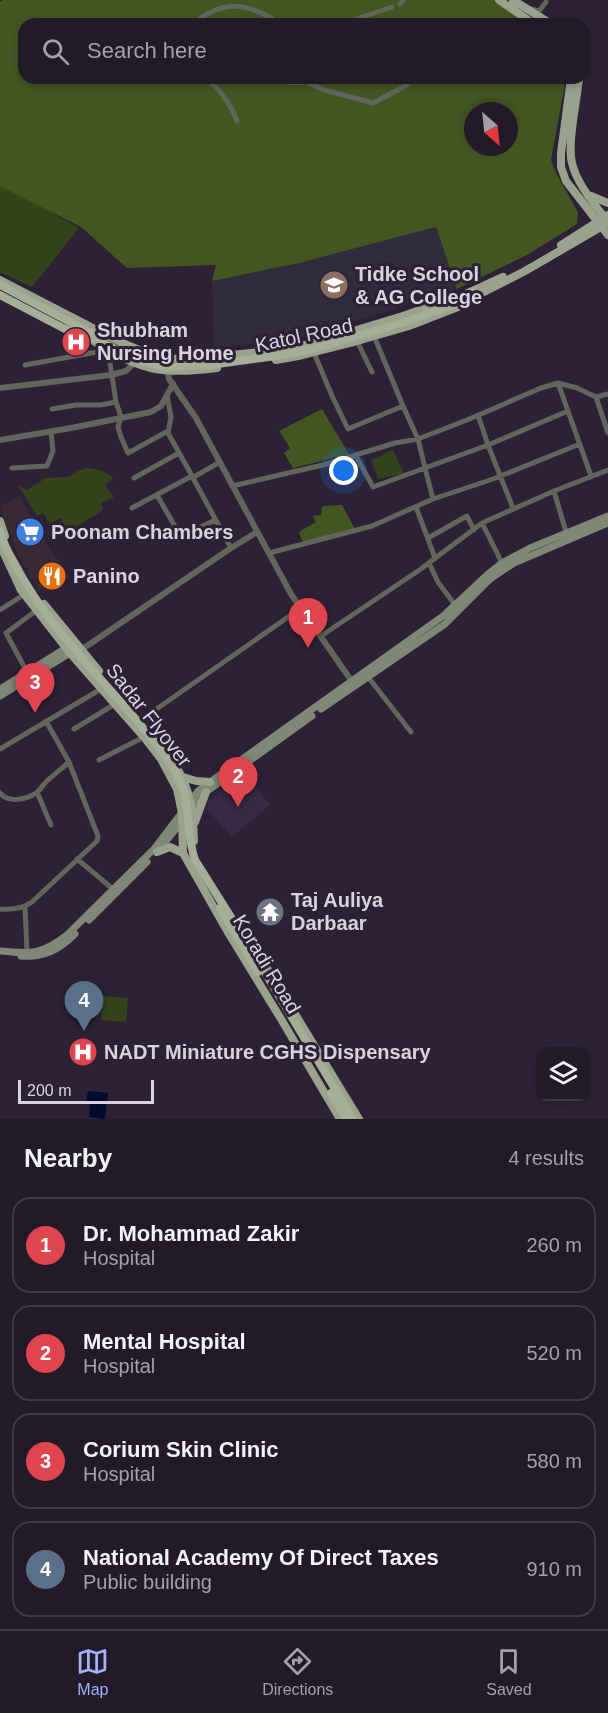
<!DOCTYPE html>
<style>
:root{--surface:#221a28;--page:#2e2734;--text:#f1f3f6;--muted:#a2a1a8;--line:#3f3845;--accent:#a0b3fd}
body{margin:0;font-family:Arial,sans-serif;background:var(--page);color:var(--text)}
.controls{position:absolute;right:18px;bottom:18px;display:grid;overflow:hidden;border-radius:12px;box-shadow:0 3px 9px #0003}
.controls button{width:54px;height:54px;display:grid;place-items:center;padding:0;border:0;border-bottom:2px solid var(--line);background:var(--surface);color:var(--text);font:30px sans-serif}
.compass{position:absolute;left:464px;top:102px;width:54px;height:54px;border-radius:50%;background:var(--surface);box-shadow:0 3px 9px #0003;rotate:153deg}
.scale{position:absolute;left:18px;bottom:15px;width:136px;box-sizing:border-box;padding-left:6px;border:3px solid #dad3df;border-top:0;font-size:16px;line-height:21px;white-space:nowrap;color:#dad3df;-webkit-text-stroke:4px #2d2235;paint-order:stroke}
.you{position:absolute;left:344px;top:471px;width:21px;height:21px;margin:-15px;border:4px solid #fff;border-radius:50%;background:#1a73e8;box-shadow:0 0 0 9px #1a73e833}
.badge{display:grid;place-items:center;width:39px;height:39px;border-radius:50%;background:var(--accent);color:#fff;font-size:20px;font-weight:700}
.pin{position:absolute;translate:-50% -50px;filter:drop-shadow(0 2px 3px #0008)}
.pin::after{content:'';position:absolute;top:32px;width:21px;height:18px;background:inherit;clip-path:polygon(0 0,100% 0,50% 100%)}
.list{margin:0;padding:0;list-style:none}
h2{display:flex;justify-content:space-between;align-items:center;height:78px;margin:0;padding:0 24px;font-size:26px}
h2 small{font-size:20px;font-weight:400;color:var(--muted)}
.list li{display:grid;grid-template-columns:39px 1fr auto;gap:18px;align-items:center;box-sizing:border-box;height:96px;margin:0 12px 12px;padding:0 12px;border:2px solid var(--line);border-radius:18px}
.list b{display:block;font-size:22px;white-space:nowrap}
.list p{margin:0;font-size:20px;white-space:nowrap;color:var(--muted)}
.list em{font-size:20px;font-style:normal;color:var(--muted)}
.icon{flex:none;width:33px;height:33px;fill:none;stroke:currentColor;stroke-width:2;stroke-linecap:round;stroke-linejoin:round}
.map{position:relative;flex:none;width:608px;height:1119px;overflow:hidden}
.search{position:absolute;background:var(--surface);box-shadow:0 3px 9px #0003;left:18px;right:18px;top:18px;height:66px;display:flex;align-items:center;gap:15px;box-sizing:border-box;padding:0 21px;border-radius:18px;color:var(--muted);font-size:22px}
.sheet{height:510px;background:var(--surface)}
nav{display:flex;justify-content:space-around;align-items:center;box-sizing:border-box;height:84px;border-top:2px solid var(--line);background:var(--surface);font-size:16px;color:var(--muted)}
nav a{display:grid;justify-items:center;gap:3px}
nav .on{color:var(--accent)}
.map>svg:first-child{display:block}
.commercial{fill:#392935}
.built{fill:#382a42}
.education{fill:#312c3c}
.green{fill:#34431a}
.forest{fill:#435622;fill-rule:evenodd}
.water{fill:#000b30}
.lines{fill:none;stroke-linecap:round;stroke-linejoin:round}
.minor{stroke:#61655b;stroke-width:5}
.tertiary{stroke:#61655b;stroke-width:6}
.secondary{stroke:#818777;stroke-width:7}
.primary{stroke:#9aa28d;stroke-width:8}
.trunk{stroke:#a6ae97;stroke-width:8}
.trunk-bridge{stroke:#a6ae97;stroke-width:8}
.labels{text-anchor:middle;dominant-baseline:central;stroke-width:6;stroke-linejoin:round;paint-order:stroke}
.poi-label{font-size:20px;font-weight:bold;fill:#dad3df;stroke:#2d2235;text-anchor:start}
.street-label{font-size:20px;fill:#dad3df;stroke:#2d2235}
</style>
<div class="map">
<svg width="608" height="1119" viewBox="0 0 608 1119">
<rect width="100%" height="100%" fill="#2d2235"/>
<path class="commercial" d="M 19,496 L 66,575 L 39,590 L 18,555 L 0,508 L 0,506 Z"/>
<path class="built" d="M 245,773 L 270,805 L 232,837 L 207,809 L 209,800 Z"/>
<path class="education" d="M 436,227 L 457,289 L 316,333 L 253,344 L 214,347 L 212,281 L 299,263 Z"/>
<path class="green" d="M 0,183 L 79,228 L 32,287 L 0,272 Z
M 393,450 L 404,473 L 378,479 L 371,460 Z
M 87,468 C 98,470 105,470 113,478 L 105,486 L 114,497 L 101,503 L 103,510 L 69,531 L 60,518 L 50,524 L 43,513 L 37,516 L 18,485 L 27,490 L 40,482 L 44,478 L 68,477 L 80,470 Z
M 103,996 L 128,998 L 126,1022 L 101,1020 Z"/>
<path class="forest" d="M 3,0 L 496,0 L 529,24 L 24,24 L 24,78 L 566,78 L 551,160 L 556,173 L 578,212 L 577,224 L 527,255 L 457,289 L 436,227 L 299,263 L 212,281 L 216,265 L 127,268 L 81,227 L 0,186 L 0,2 ZM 473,111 L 509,111 L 509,147 L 473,147 Z
M 322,409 L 349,454 L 293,468 L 284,453 L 290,448 L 279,431 Z
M 342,505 L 355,529 L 303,543 L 299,532 L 316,522 L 313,516 L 321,515 L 322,506 Z"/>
<path class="water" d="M 88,1091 L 108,1093 L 105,1119 L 89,1117 L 90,1103 L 86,1102 Z"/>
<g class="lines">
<path class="minor" d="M 400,4 L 403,0
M 531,9 L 539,11 L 546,2
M 192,24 C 223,0 247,1 280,24
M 342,24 L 392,7
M 205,78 C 221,89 230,103 237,121
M 279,78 C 289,84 303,84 314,78
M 305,81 L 324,90 L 373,103 L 407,85
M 357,341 L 372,372
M 314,353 L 333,398 L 348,429 L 403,406
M 25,365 L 108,350 L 116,402 L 121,417 L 118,427 L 121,437 L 128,453 L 168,431
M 558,383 L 568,411
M 167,395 L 171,417 L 168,433 L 192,476
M 596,397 L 608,433
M 52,409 L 76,405 L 101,405 L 116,402
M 478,415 L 488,445 L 513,508
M 356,456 L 373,487 L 425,468 L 418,439 L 403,406 L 374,336
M 12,468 L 47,466 L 53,451 L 51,432
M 134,478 L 179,453
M 192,478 L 220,462
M 232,486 L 323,465 L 395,443 L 418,439 L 467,420 L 541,388 L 558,383 L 577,388 L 596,397 L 608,394
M 554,491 L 566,532
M 157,495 L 181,537 L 215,520
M 433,499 L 493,479 L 580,444
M 416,507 L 435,558
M 132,508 L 192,476 L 231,548
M 482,523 L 502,563
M 428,538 L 467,516 L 474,530
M 269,553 L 372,526 L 433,499 L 425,468 L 488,445 L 568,411 L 591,476
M 429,563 L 438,582 L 455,605
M 0,610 L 25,594
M 321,636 L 418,571 L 482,523 L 554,491 L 608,470
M 27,672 L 6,633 L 37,610
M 368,677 L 411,732
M 138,722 L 301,608
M 74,729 L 115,704
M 0,749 L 101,689
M 99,760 L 144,737
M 37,792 L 51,825
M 0,793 C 7,803 26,800 36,793 C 40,790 43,785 46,782 C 53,775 61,769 69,762
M 77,859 L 113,889
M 25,907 L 27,952
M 0,909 C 12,910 22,909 32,902 L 97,841 L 98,836 L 69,762 L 46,721"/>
<path class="tertiary" d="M 167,368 L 169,379 L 196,418 L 291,594 L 353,683
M 0,388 L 111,375 L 126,371 L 134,363
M 0,440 L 71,428 L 151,412 L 161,406 L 173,384
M 78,652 L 231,548 L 257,532"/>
<path class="secondary" d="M 0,689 L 66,648
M 0,696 L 70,653
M 321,709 L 445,624 L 490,579 L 514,563 L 608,523
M 157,852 L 206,792 L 312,716
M 89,920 L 147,862
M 0,951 C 31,954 41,955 67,935 L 154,849 L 198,791 L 210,782 L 443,616 L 488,574 L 502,563 L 530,548 L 608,516
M 21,956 C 43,958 59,950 75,934"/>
<path class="primary" d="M 499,0 L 534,24
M 513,0 L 551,24
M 571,78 L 561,153 L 561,167 L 566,181 L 608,235
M 579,78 C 577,101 567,143 572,163 C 576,181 595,206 607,220
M 591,196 L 608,203
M 561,245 L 608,215
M 0,280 L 120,342 L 151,355 L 167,359 L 202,358 L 241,354 L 279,350 L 310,344 L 403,316 L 448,300
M 468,293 L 503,277
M 95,342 C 140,371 164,375 217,368
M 276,360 L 298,356 L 357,341 L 409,326 L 458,307 L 474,297 L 525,271 L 608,223
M 0,521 L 5,536
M 0,545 L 21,590 L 70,653 L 144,737 L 161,759 L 177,789 L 182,813 L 183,853 L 229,934 L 281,1019 L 340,1119
M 44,604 L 99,671
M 176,767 C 191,789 193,814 194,841
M 183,777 L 196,781 L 210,782
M 195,822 L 206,792
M 157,852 L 170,847 L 183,853
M 253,945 L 359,1119"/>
<path class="trunk" d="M 0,285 L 102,339
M 444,304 L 465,296 L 472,292"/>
<path class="trunk-bridge" d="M 0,295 L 63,328 L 84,337 L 97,339 L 131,358 L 152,364 L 170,367 L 210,365 L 276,356 L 313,349 L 405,322 L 456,304
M 0,531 C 3,542 9,554 15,564 C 46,624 96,672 139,723 C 152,739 168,756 177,775 C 192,801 185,832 195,860 L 249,946 L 353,1119
M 220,908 L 258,972
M 331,1093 L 346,1119"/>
</g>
<defs>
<g id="school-disc" transform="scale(1.5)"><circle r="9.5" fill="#8d6e63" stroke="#2d2235"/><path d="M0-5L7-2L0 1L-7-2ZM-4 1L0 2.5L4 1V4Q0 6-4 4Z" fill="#fff"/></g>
<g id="hospital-disc" transform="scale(1.5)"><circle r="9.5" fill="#e0444e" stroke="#2d2235"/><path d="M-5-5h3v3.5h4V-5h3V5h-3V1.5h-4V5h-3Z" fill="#fff"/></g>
<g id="supermarket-disc" transform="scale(1.5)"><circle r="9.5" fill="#3f7fe0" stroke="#2d2235"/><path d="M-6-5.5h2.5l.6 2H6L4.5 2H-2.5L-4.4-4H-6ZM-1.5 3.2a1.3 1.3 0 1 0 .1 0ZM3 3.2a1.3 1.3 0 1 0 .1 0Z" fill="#fff"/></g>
<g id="restaurant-disc" transform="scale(1.5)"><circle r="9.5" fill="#e8710a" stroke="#2d2235"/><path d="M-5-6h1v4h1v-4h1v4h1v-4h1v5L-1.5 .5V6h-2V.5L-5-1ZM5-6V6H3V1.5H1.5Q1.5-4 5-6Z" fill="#fff"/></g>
<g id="temple-disc" transform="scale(1.5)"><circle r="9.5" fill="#6b7280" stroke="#2d2235"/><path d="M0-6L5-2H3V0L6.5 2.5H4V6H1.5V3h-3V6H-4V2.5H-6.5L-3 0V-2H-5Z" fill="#fff"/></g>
</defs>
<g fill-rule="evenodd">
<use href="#school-disc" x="334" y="285"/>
<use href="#hospital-disc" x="76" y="342"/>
<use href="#supermarket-disc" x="30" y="532"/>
<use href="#restaurant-disc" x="52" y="576"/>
<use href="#temple-disc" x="270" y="912"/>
<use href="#hospital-disc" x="83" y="1052"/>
</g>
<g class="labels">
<g class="poi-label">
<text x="355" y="274">Tidke School<tspan x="355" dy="23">&amp; AG College</tspan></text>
<text x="97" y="330">Shubham<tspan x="97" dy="23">Nursing Home</tspan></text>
<text x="51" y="532">Poonam Chambers</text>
<text x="73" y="576">Panino</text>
<text x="291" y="900">Taj Auliya<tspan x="291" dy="23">Darbaar</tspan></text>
<text x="104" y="1052">NADT Miniature CGHS Dispensary</text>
</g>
<g class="street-label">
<text transform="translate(304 335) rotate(-12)">Katol Road</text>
<text transform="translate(149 715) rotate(52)">Sadar Flyover</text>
<text transform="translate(267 964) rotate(59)">Koradi Road</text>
</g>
</g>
</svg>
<div class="controls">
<button><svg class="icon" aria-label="layers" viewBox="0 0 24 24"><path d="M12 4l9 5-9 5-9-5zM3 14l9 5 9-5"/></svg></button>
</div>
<svg class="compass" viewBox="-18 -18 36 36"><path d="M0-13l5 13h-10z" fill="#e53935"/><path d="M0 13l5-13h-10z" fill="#a2a1a8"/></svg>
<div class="scale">200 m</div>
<div class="you"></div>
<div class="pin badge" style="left:308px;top:648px;background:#e0444e">1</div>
<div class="pin badge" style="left:238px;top:807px;background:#e0444e">2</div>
<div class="pin badge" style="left:35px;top:713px;background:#e0444e">3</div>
<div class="pin badge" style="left:84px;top:1031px;background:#5c6f8a">4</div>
<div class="search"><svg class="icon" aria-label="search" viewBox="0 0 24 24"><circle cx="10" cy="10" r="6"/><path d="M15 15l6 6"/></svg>Search here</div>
</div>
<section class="sheet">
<h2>Nearby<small>4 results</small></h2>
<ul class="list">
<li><span class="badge" style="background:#e0444e">1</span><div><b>Dr. Mohammad Zakir</b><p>Hospital</p></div><em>260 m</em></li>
<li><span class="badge" style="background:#e0444e">2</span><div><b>Mental Hospital</b><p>Hospital</p></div><em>520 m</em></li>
<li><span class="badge" style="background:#e0444e">3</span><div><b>Corium Skin Clinic</b><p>Hospital</p></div><em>580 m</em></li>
<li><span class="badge" style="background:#5c6f8a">4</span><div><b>National Academy Of Direct Taxes</b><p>Public building</p></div><em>910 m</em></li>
</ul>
</section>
<nav>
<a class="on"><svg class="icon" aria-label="map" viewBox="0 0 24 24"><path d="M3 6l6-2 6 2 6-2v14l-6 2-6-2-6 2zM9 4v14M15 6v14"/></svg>Map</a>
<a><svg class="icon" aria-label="directions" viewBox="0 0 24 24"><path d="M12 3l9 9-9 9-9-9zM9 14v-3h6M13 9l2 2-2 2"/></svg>Directions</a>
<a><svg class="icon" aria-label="saved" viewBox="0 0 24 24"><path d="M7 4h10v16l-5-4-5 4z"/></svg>Saved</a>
</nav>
